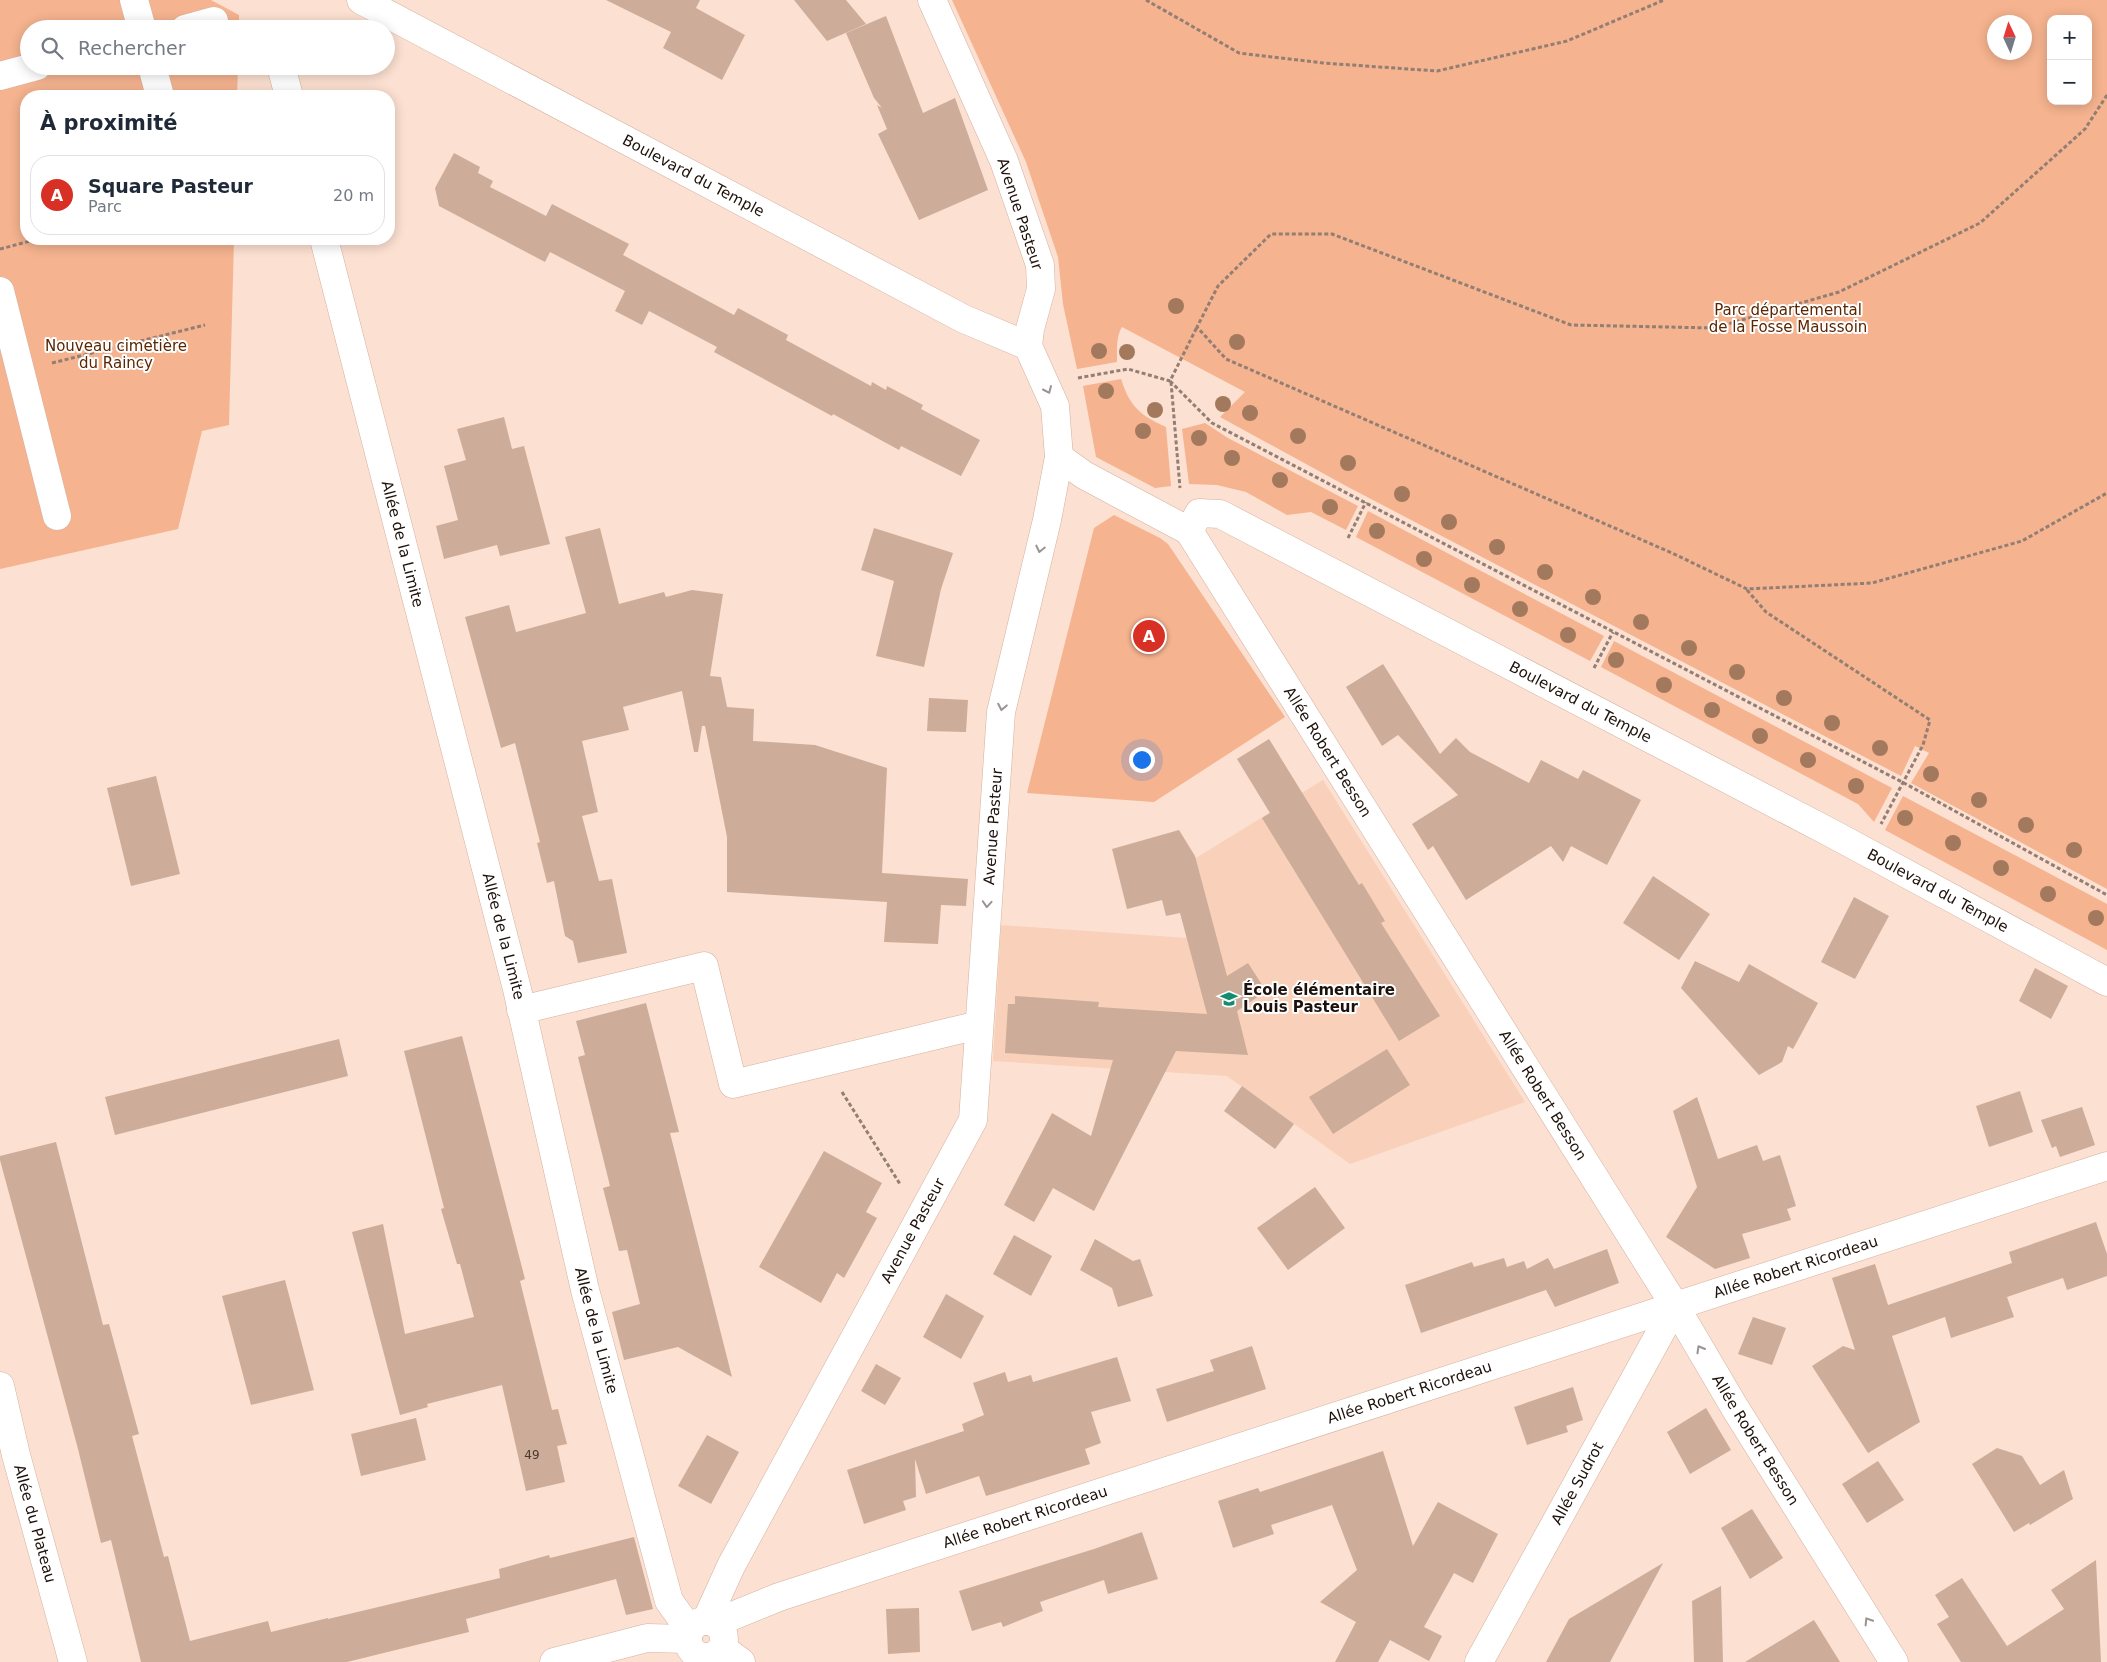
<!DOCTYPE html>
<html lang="fr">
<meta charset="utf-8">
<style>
:root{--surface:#fff;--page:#f2f2f3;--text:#1f2937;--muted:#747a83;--line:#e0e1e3;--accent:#d93025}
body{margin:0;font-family:"DejaVu Sans",sans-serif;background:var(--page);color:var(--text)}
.controls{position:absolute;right:15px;top:15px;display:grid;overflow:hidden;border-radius:10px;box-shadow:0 2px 12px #0003}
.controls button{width:45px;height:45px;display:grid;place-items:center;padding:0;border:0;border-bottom:1px solid var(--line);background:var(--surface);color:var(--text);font:25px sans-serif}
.compass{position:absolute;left:1987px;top:15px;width:45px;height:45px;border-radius:50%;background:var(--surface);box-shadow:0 2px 12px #0003;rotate:356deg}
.you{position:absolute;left:1141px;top:759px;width:18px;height:18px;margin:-12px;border:4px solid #fff;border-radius:50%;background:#1a73e8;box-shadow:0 0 0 8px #1a73e833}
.badge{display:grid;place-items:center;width:32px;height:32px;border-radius:50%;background:var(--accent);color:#fff;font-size:16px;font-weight:700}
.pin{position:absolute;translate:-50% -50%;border:2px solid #fff;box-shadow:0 1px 5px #0006}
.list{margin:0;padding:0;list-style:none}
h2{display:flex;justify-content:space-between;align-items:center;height:65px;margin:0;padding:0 20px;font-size:21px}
h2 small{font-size:16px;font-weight:400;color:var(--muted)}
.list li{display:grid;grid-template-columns:32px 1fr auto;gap:15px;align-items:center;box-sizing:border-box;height:80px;margin:0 10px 10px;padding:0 10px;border:1px solid var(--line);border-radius:20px}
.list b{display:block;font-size:19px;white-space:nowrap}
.list p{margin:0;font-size:16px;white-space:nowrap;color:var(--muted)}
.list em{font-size:16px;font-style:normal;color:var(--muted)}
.icon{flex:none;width:28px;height:28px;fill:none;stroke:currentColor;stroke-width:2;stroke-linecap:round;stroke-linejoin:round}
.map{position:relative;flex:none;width:2107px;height:1662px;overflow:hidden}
.search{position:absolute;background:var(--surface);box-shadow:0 2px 12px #0003;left:20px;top:20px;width:375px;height:55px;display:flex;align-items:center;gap:12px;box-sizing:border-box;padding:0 18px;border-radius:28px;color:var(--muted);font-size:19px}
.panel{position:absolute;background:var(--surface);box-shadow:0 2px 12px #0003;left:20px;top:90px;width:375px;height:155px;border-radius:20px}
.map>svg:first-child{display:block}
.built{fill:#f9d0b9}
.green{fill:#f5b38f;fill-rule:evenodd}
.building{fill:#cdac9a}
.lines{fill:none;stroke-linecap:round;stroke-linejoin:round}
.minor-casing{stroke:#d3b19f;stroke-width:29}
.path{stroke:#927e73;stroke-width:3;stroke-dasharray:4 2.5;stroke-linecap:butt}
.minor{stroke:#fff;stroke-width:28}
.tree{fill:#a3795e}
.oneway{stroke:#999491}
.labels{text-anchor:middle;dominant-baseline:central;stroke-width:4;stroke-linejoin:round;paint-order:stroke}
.number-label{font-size:12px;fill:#49382f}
.street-label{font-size:15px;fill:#1d110b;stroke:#fff}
.park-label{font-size:15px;fill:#5a2500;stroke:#fff}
.poi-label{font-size:15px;font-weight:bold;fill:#1d110b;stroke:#fff;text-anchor:start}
</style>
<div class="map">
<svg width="2107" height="1662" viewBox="0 0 2107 1662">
<rect width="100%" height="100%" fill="#fce0d1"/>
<path class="built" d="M 1323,780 L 1525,1102 L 1350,1164 L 1227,1076 L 993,1061 L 1001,925 L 1187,938 L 1170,874 Z"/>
<path class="green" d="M 0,0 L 211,0 L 239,15 L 239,29 L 29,29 L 29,66 L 238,66 L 237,96 L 26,96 L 26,239 L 234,239 L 229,425 L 202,431 L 178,529 L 0,569 Z
M 952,0 L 2107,0 L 2107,889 L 1911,783 L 1929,753 L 1915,746 L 1901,776 L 1348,487 L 1220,417 L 1245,392 L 1122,327 C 1116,336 1117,351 1117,362 L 1077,369 L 1063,304 L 1058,257 L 1026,162 ZM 2051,19 L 2088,19 L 2088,101 L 2051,101 ZM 1994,22 L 2024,22 L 2024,52 L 1994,52 Z
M 1121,379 C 1130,407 1140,415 1166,427 L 1171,486 L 1155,488 L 1096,457 L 1083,386 Z
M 1205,423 L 1228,438 L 1358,506 L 1346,530 L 1311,512 L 1287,515 L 1246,492 L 1217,485 L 1189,484 L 1182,429 Z
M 1368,511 L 1604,636 L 1590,661 L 1356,537 Z
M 1114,515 L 1160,538 L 1168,544 L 1285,717 L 1154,802 L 1027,793 L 1094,528 Z
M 1614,641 L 1892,788 L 1874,822 L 1858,804 L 1601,667 Z
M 1903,796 L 2107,904 L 2107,950 L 1885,830 Z"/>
<path class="building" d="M 606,0 L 700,0 L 696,8 L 745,35 L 722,80 L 663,48 L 671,32 Z
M 794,0 L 846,0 L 866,24 L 827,41 Z
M 886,16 L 923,113 L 955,98 L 988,190 L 919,220 L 878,134 L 887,129 L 877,105 L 882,108 L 874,98 L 846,33 Z
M 454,153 L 480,167 L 478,173 L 493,181 L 490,187 L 546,216 L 552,204 L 629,244 L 623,255 L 734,315 L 738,308 L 788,335 L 786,340 L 871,386 L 872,382 L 886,390 L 887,386 L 923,405 L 921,409 L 980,440 L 961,476 L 901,446 L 899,450 L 833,414 L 832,416 L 714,352 L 717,347 L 649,311 L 642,325 L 615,311 L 625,291 L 550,252 L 545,262 L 439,206 L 435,188 Z
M 504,417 L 512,449 L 524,446 L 550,544 L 500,556 L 497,545 L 444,559 L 436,526 L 458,520 L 444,466 L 466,460 L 457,429 Z
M 600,528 L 619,604 L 664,592 L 666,597 L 692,590 L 723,594 L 710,676 L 721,677 L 727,707 L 754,709 L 753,741 L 815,745 L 887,768 L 882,873 L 968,879 L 966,906 L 941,905 L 938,944 L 884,942 L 887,902 L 727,892 L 727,837 L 705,726 L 702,726 L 698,752 L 694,752 L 682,691 L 623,707 L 629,730 L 582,741 L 598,812 L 582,816 L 599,881 L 612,879 L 627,953 L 578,963 L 573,941 L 565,936 L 554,881 L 547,883 L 537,843 L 540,842 L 515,743 L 501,748 L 465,617 L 509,605 L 516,632 L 586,613 L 565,537 Z
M 874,528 L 953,553 L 941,589 L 924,667 L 876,656 L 894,581 L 861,570 Z
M 1383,664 L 1440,754 L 1456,738 L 1470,752 L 1529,783 L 1541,760 L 1578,779 L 1583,770 L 1641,800 L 1607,865 L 1571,846 L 1563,862 L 1551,846 L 1466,900 L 1433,846 L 1428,850 L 1412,824 L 1458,795 L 1398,735 L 1382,746 L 1346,687 Z
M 929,698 L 968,700 L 966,732 L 927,731 Z
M 1269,739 L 1359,885 L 1362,883 L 1385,921 L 1381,923 L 1440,1016 L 1399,1041 L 1262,818 L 1270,813 L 1237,759 Z
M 156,776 L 180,874 L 131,886 L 107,788 Z
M 1179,830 L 1195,856 L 1227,976 L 1248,963 L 1266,991 L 1237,1011 L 1248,1055 L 1176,1051 L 1094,1211 L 1053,1188 L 1034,1222 L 1004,1205 L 1052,1113 L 1091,1136 L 1113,1060 L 1005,1053 L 1008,1004 L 1015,1004 L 1015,996 L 1099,1002 L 1098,1007 L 1207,1014 L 1180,913 L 1166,916 L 1162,900 L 1127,909 L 1112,849 Z
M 1653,876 L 1710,914 L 1679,960 L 1623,923 Z
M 1854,897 L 1889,916 L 1855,979 L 1821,962 Z
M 1695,961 L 1739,982 L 1749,964 L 1818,1003 L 1793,1049 L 1788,1046 L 1782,1062 L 1759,1075 L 1681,988 Z
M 2035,968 L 2068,986 L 2051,1019 L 2019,1001 Z
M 646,1003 L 679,1132 L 670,1133 L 732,1377 L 678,1347 L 624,1360 L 612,1312 L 640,1304 L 627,1250 L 619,1251 L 603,1188 L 610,1186 L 578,1057 L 585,1055 L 576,1021 Z
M 462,1036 L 525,1279 L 520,1281 L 552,1410 L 558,1409 L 567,1444 L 557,1446 L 565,1482 L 526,1491 L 502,1385 L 427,1404 L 428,1407 L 400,1415 L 352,1232 L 383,1224 L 405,1334 L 474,1317 L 460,1264 L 457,1264 L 441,1209 L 444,1208 L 404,1051 Z
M 339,1039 L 348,1076 L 115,1135 L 105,1097 Z
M 1387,1049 L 1410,1085 L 1333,1134 L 1309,1097 Z
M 1242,1086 L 1294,1124 L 1275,1149 L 1224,1111 Z
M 2020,1091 L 2033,1132 L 1989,1147 L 1976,1106 Z
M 1697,1097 L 1718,1159 L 1757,1145 L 1763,1161 L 1780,1155 L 1796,1206 L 1787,1209 L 1791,1220 L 1742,1234 L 1750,1258 L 1715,1269 L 1666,1237 L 1697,1187 L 1673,1111 Z
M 2082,1107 L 2095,1145 L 2060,1157 L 2056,1146 L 2052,1148 L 2041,1120 Z
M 56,1142 L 103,1325 L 109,1324 L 139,1434 L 132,1436 L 164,1557 L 168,1556 L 190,1641 L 268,1621 L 271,1632 L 328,1618 L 328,1619 L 500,1578 L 499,1569 L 549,1555 L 550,1558 L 634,1537 L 653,1609 L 626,1615 L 616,1579 L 466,1619 L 469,1632 L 347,1662 L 141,1662 L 111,1540 L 101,1543 L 78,1449 L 0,1160 L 0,1156 Z
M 824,1151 L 882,1183 L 866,1212 L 877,1218 L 844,1278 L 837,1273 L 821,1303 L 759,1267 Z
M 1315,1187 L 1345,1228 L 1288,1270 L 1257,1228 Z
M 2096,1222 L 2107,1254 L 2107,1276 L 2067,1290 L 2063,1278 L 2007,1297 L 2014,1317 L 1951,1338 L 1945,1317 L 1892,1336 L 1920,1422 L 1868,1453 L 1812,1366 L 1843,1346 L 1855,1350 L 1832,1278 L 1875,1264 L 1888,1305 L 2012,1263 L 2009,1252 Z
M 1014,1235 L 1052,1256 L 1031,1296 L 993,1274 Z
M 1095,1239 L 1133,1261 L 1140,1259 L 1153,1296 L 1118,1307 L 1112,1288 L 1080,1270 Z
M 1607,1249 L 1619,1283 L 1555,1307 L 1546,1290 L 1421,1333 L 1405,1285 L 1472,1262 L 1474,1267 L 1504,1258 L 1507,1267 L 1524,1261 L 1527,1269 L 1548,1258 L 1554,1269 Z
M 285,1280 L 314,1390 L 251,1405 L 222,1296 Z
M 946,1294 L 984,1316 L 961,1359 L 923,1337 Z
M 1753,1317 L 1786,1328 L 1772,1365 L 1738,1354 Z
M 1252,1346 L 1266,1389 L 1167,1422 L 1156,1389 L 1214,1371 L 1210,1360 Z
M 1117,1357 L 1131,1401 L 1091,1412 L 1101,1443 L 1085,1449 L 1090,1464 L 986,1496 L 979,1476 L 926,1494 L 915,1459 L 916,1497 L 903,1501 L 906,1510 L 864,1524 L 847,1470 L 964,1431 L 962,1424 L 984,1415 L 973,1383 L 1005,1372 L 1008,1382 L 1031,1375 L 1033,1382 Z
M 876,1364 L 901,1378 L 885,1405 L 861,1391 Z
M 1573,1387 L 1583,1420 L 1566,1426 L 1568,1432 L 1527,1445 L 1514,1407 Z
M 1706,1408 L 1731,1450 L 1690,1474 L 1667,1432 Z
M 416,1418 L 426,1460 L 361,1476 L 351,1434 Z
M 707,1435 L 739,1452 L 711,1504 L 678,1486 Z
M 1997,1448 L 2022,1456 L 2040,1485 L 2064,1470 L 2073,1499 L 2030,1525 L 2029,1523 L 2014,1532 L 1972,1464 Z
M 1383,1451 L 1413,1546 L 1438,1502 L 1498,1534 L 1473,1583 L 1454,1573 L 1424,1627 L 1442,1636 L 1429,1661 L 1390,1640 L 1378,1662 L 1335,1662 L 1356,1622 L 1320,1602 L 1357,1570 L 1332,1505 L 1271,1525 L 1274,1534 L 1233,1548 L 1218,1501 L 1258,1488 L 1260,1492 Z
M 1878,1461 L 1904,1500 L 1867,1523 L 1842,1484 Z
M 1752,1509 L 1783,1558 L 1750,1579 L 1721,1528 Z
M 1142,1532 L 1158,1579 L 1108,1594 L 1104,1580 L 1040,1602 L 1043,1611 L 1003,1627 L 1001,1622 L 972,1631 L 959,1591 L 1094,1549 Z
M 2096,1560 L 2101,1662 L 1961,1662 L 1937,1624 L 1949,1617 L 1935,1595 L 1962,1578 L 2007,1646 L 2064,1609 L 2051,1590 Z
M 1663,1563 L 1610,1662 L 1546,1662 L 1569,1619 Z
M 1721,1586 L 1723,1662 L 1694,1662 L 1692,1601 Z
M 919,1608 L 920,1652 L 888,1654 L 886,1609 Z
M 1814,1620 L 1840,1662 L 1745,1662 Z"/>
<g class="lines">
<g class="minor-casing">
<g id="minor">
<path d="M 134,0 L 142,29"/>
<path id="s1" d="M 361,0 L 964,319 L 1028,346"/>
<path d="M 185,29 L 214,21"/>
<path d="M 152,66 L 160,96"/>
<path d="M 281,66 L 289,96"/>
<path d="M 0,76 L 37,66"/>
<path id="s2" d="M 324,239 L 517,989 L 585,1290 L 669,1601 L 690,1630"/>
<path d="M 0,291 L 57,516"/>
<path id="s3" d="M 1059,457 L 1084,475 L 1189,531 L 1199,513 L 1220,514 L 1833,834 L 2107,982"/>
<path id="s4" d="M 1189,531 L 1675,1306 L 1735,1408 L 1894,1662"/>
<path d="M 521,1010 L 704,966 L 733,1084 L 979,1025"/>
<path id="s5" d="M 0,1386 L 16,1455 L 73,1662"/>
<path id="s6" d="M 706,1621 L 731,1566 L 973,1120 L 1001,712 L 1047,520 L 1059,457 L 1055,406 L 1028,346 L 1030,329 L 1041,289 L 1040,265 L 1004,161 L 932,0"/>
<circle cx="706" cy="1639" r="18"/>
<path id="s7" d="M 715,1623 L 779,1597 L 2107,1166"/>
<path d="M 722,1648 L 741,1662"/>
<path d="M 554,1662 L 647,1638 L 688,1639"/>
<path id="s8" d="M 1479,1662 L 1675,1306"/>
</g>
</g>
<path class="path" d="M 1146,0 L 1239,53 L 1323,63 L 1437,71 L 1567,41 L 1664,0
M 2107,95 L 2085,129 L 1980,223 L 1839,292 L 1714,328 L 1571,325 L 1332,234 L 1271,234 L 1218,286 L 1197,327 L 1226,359 L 1672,553 L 1747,589 L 1872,583 L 2022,541 L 2107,493
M 0,249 L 38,239
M 52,363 L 205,325
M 1078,378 L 1128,369 L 1170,381 L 1197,327
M 1170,381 L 1212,423 L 1904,783 L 2107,895
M 1171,382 L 1180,488
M 1348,538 L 1366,502
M 1747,590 L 1766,612 L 1930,720 L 1923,745 L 1881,824
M 1594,668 L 1613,632
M 842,1092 L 900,1184"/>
<use href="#minor" class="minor"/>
</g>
<g class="tree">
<circle cx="1176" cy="306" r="8"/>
<circle cx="1237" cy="342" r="8"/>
<circle cx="1099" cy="351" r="8"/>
<circle cx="1127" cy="352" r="8"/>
<circle cx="1106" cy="391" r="8"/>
<circle cx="1223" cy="404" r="8"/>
<circle cx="1155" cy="410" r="8"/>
<circle cx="1250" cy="413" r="8"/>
<circle cx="1143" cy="431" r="8"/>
<circle cx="1298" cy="436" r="8"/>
<circle cx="1199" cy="438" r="8"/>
<circle cx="1232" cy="458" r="8"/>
<circle cx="1348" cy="463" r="8"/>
<circle cx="1280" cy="480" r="8"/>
<circle cx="1402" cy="494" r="8"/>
<circle cx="1330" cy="507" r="8"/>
<circle cx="1449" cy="522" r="8"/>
<circle cx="1377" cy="531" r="8"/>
<circle cx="1497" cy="547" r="8"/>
<circle cx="1424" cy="559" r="8"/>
<circle cx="1545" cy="572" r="8"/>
<circle cx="1472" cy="585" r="8"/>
<circle cx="1593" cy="597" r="8"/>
<circle cx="1520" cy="609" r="8"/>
<circle cx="1641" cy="622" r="8"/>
<circle cx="1568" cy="635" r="8"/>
<circle cx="1689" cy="648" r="8"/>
<circle cx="1616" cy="660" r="8"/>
<circle cx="1737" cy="672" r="8"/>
<circle cx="1664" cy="685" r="8"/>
<circle cx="1784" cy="698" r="8"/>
<circle cx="1712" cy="710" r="8"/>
<circle cx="1832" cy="723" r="8"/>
<circle cx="1760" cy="736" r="8"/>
<circle cx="1880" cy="748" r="8"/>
<circle cx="1808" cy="760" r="8"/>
<circle cx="1931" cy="774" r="8"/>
<circle cx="1856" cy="786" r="8"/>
<circle cx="1979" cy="800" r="8"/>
<circle cx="1905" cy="818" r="8"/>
<circle cx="2026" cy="825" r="8"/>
<circle cx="1953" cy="843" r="8"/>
<circle cx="2074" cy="850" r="8"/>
<circle cx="2001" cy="868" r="8"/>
<circle cx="2048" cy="894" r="8"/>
<circle cx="2096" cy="918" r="8"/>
</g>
<defs><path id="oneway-chevron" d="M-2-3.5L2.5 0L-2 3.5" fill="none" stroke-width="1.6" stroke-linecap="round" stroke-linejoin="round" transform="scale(1.25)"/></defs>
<g class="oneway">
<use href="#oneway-chevron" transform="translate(1048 390) rotate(66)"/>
<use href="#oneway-chevron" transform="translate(1040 549) rotate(103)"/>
<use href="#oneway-chevron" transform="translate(1002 707) rotate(101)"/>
<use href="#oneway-chevron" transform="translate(987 904) rotate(94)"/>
<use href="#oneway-chevron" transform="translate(1700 1349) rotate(-120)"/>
<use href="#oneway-chevron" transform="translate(1868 1621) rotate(-122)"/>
</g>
<defs>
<g id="school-bare" transform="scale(1.35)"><path d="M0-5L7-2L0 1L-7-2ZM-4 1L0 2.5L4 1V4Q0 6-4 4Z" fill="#128b6e" stroke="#fff" stroke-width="2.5" paint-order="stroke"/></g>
</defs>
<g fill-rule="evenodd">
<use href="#school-bare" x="1229" y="999"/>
</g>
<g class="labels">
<g class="number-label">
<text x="532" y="1455">49</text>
</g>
<g class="street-label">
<text stroke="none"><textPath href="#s1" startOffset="376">Boulevard du Temple</textPath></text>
<text transform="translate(1020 214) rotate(72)">Avenue Pasteur</text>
<text stroke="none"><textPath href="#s2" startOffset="315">Allée de la Limite</textPath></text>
<text stroke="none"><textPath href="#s3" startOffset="598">Boulevard du Temple</textPath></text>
<text stroke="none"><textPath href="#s4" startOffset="261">Allée Robert Besson</textPath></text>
<text stroke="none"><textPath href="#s6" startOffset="862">Avenue Pasteur</textPath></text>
<text stroke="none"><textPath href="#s3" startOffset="1002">Boulevard du Temple</textPath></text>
<text stroke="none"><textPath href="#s2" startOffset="720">Allée de la Limite</textPath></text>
<text stroke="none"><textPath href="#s4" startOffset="666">Allée Robert Besson</textPath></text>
<text stroke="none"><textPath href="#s6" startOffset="442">Avenue Pasteur</textPath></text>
<text stroke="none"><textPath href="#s7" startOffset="1138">Allée Robert Ricordeau</textPath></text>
<text stroke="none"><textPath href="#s2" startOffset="1125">Allée de la Limite</textPath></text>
<text stroke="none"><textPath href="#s7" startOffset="732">Allée Robert Ricordeau</textPath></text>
<text stroke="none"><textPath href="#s4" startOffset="1071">Allée Robert Besson</textPath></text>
<text stroke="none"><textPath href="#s8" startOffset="204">Allée Sudrot</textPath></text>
<text stroke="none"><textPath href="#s7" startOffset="328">Allée Robert Ricordeau</textPath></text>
<text stroke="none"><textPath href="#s5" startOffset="142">Allée du Plateau</textPath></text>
</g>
<g class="park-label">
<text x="1788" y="310">Parc départemental<tspan x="1788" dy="17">de la Fosse Maussoin</tspan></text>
<text x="116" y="346">Nouveau cimetière<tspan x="116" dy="17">du Raincy</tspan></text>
</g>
<g class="poi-label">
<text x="1243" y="990">École élémentaire<tspan x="1243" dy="17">Louis Pasteur</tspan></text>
</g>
</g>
</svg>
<div class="controls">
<button>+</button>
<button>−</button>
</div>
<svg class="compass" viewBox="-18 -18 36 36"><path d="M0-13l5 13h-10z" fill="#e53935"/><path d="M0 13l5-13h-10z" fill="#747a83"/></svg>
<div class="you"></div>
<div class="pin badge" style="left:1149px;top:636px">A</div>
<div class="search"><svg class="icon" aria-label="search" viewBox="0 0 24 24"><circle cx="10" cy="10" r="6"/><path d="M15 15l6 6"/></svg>Rechercher</div>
<section class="panel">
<h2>À proximité<small></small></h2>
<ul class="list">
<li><span class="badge">A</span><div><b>Square Pasteur</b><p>Parc</p></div><em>20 m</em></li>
</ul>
</section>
</div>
